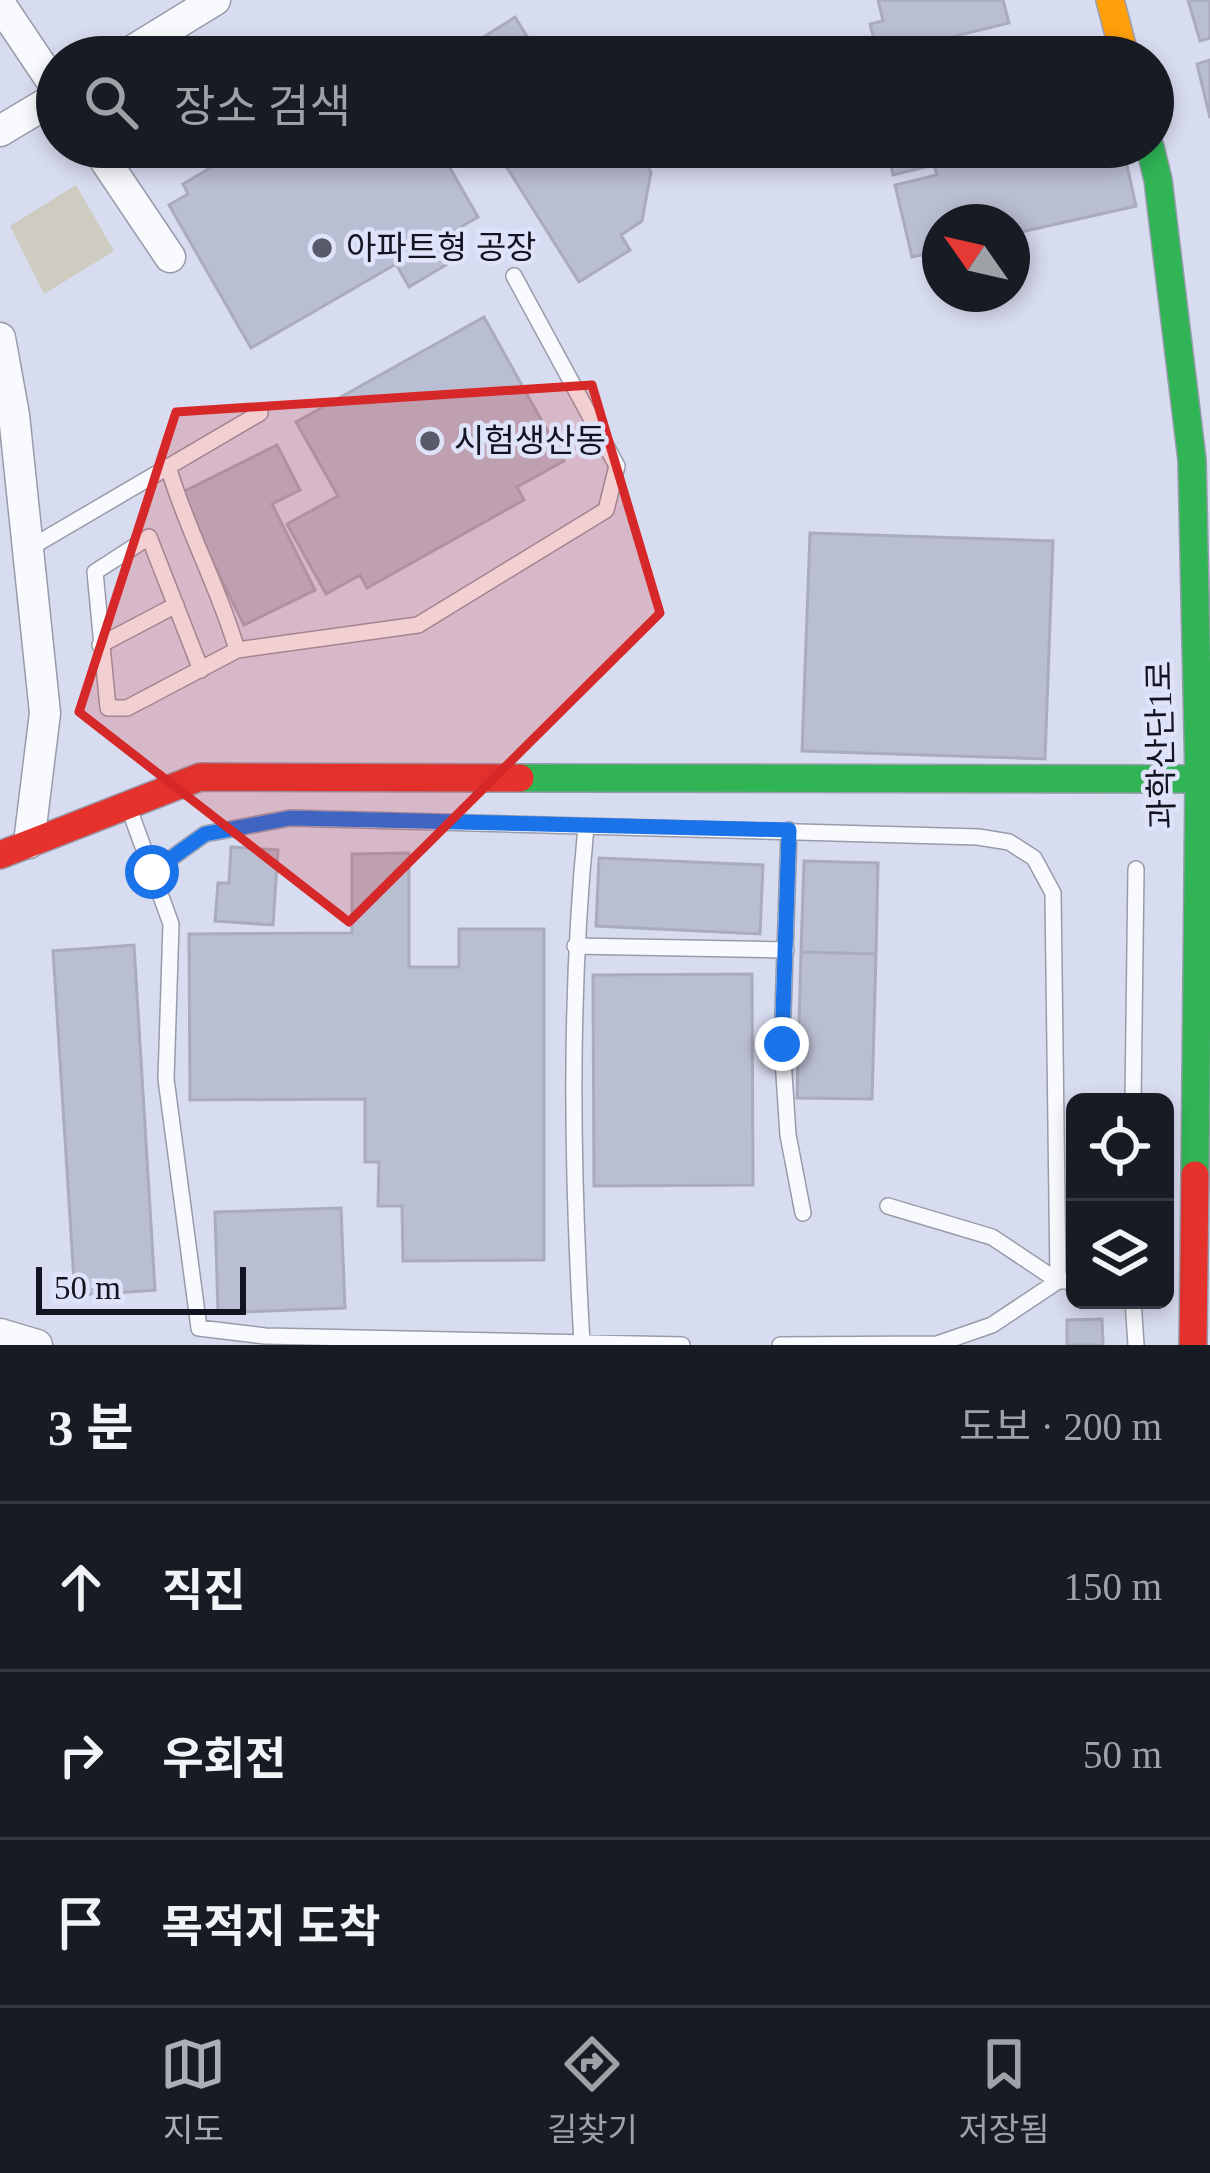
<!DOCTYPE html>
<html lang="ko">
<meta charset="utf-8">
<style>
:root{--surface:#171b24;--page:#20242c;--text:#f1f3f6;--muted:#9ea1a6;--line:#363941;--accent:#acaeb7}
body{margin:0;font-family:"Times New Roman","Noto Sans KR",serif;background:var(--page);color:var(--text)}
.controls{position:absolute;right:36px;bottom:36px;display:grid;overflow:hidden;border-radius:18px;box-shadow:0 6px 18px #0003}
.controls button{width:108px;height:108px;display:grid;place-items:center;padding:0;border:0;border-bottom:3px solid var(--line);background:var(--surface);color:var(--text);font:60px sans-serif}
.compass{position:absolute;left:922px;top:204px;width:108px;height:108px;border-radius:50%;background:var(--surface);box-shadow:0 6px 18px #0003;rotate:304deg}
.scale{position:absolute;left:36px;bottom:30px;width:210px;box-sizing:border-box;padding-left:12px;border:6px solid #121421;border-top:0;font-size:33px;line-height:42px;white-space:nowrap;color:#121421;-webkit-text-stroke:9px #dee3fa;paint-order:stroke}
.stop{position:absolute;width:36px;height:36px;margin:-27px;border:9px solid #1a73e8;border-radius:50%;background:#fff}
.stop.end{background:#1a73e8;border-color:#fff;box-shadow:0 3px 12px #0008}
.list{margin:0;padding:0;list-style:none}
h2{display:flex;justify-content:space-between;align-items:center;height:156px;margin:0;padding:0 48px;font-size:51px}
h2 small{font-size:39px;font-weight:400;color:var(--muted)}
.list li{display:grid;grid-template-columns:78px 1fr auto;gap:36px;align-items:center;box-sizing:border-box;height:168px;padding:0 48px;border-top:3px solid var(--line)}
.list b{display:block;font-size:45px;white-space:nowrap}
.list em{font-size:39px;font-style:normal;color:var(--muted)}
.icon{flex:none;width:66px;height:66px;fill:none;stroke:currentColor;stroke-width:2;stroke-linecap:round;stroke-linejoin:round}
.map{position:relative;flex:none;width:1210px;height:1345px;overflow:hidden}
.search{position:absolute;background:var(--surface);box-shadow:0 6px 18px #0003;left:36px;right:36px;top:36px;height:132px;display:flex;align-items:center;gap:30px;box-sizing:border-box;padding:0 42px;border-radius:66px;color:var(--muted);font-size:45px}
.sheet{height:660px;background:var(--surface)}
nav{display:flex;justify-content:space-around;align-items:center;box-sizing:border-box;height:168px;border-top:3px solid var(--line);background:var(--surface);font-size:33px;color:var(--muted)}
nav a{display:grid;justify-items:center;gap:6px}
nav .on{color:var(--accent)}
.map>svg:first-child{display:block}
.green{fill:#cecbc0}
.building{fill:#babed2;stroke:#a9acbc;stroke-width:3}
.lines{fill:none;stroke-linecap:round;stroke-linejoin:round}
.lane-casing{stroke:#989baa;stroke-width:18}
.street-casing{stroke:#989baa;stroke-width:33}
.fast-casing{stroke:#989baa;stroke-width:30}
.slow-casing{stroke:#989baa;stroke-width:30}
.jam-casing{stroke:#989baa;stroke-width:30}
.lane{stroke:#f9fafd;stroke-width:15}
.street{stroke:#f9fafd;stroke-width:30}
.fast{stroke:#30b455;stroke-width:27}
.slow{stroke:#ff9f0a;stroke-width:27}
.jam{stroke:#e5322d;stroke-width:27}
.route{stroke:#1a73e8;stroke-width:15}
.marked{fill:#d62828;fill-opacity:0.2;stroke:#d62828;stroke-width:9;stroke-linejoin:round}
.poi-dot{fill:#575a69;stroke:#dee3fa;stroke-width:4.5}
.labels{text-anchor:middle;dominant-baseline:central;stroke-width:9;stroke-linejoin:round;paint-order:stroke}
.poi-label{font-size:33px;fill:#121421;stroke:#dee3fa;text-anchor:start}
.street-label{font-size:33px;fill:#121421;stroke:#dee3fa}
</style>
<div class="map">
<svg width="1210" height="1345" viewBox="0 0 1210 1345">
<rect width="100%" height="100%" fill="#d8dcf0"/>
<path class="green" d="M 76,185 L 114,251 L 44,294 L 10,226 Z"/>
<path class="building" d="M 878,0 L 1003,0 L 1009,23 L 878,55 L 870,24 L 883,21 Z
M 1188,0 L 1210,0 L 1210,38 L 1200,41 Z
M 515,17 L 540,57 L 459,57 L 457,54 Z
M 1014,44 L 1017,57 L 956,57 Z
M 1210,60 L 1210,118 L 1197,64 Z
M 270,147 L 438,147 L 478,217 L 444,237 L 456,259 L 409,287 L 396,264 L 251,348 L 169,205 L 188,194 L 183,184 L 234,154 L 240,164 Z
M 494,147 L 635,147 L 651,172 L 642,221 L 621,235 L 630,250 L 579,282 Z
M 887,147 L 1123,147 L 1136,206 L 1012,234 L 1012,222 L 940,222 L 940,251 L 912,257 L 895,185 L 937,175 L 934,165 L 893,175 Z
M 484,317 L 564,461 L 517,487 L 524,500 L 367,588 L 360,575 L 326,594 L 287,524 L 338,496 L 296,422 Z
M 277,445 L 300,490 L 272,504 L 315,590 L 244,625 L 179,494 Z
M 810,533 L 1053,541 L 1045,759 L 802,751 Z
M 231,847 L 278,850 L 273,925 L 215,921 L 218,883 L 229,883 Z
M 409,853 L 409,967 L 459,967 L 459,929 L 544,929 L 544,1260 L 403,1261 L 402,1206 L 378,1206 L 379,1162 L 365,1162 L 365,1099 L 190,1100 L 189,934 L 352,933 L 352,854 Z
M 599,858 L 763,865 L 760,934 L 596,926 Z
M 804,861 L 878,863 L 876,954 L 801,952 Z
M 134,945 L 155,1290 L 75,1296 L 53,951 Z
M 801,952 L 876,954 L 872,1099 L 797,1098 Z
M 752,974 L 753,1185 L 594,1186 L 593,975 Z
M 341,1208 L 345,1308 L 218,1313 L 215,1212 Z
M 1102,1319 L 1103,1345 L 1067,1345 L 1067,1320 Z"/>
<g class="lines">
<g class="lane-casing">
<path id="lane" d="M 168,466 C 186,529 219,587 237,650
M 28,549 L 260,413
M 100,645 L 176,605
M 201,670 L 149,537 L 95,572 L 108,708 L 127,708 L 237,650 L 418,625 L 606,510 L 617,466 L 514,276
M 130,811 L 171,924 L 166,1079 L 199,1328 L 265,1336 L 682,1345
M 789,830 L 782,1044 L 788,1135 L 803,1213
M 152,872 L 205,834 L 290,818 L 978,837 L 1009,842 L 1034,858 L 1053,893 L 1058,1281
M 575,946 L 786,950
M 1133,1102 L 1136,869
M 888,1206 L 992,1237 L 1058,1281 L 1075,1281
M 1133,1300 L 1136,1345
M 582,1343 C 572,1172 569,998 586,827
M 780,1345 L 937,1344 L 992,1325 L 1058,1281"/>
</g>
<g class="street-casing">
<path id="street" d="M 0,4 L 57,89
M 122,57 L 215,0
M 0,131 L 57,97
M 96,147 L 170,257
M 0,338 L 14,415 L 45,713 L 29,843
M 0,1334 L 37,1345"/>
</g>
<g class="fast-casing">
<path id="fast" d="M 1150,147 L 1158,180 L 1192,460 L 1199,779 L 1195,1175
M 520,778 L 1210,779"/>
</g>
<g class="slow-casing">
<path id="slow" d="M 1110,0 L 1125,57"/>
</g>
<g class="jam-casing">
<path id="jam" d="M 0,855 L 200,777 L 520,778
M 1193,1345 L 1195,1175"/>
</g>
<use href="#lane" class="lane"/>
<use href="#street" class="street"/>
<use href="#fast" class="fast"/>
<use href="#slow" class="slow"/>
<use href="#jam" class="jam"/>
</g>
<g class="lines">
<path class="route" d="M 152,872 L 205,834 L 290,818 L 789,830 L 782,1044"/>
</g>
<path class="marked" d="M 592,385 L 660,613 L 349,922 L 79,712 L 176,412 Z"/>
<g class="poi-dot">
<circle cx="322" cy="248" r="12"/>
<circle cx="430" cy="441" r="12"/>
</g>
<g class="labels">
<g class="poi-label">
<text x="346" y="248">아파트형 공장</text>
<text x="454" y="441">시험생산동</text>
</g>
<g class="street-label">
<text transform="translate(1161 745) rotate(-91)">과학산단1로</text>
</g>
</g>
</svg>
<div class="controls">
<button><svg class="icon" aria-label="locate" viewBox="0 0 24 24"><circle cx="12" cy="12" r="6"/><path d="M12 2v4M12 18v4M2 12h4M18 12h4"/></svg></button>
<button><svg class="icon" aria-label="layers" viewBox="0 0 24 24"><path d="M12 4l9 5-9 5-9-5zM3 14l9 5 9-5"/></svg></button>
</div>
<svg class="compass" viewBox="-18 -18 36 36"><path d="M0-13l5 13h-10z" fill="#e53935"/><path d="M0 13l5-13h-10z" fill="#9ea1a6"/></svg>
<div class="scale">50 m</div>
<div class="stop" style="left:152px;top:872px"></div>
<div class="stop end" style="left:782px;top:1044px"></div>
<div class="search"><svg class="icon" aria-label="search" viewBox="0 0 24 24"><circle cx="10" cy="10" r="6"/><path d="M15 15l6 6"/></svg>장소 검색</div>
</div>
<section class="sheet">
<h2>3 분<small>도보 · 200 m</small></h2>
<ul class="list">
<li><svg class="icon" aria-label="ahead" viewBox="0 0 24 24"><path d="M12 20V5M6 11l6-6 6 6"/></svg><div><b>직진</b></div><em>150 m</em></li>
<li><svg class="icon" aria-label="right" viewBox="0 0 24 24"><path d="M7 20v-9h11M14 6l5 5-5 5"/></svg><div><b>우회전</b></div><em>50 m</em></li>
<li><svg class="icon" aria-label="arrive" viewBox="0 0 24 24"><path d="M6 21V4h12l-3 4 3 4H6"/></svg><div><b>목적지 도착</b></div></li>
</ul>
</section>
<nav>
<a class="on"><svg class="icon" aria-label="map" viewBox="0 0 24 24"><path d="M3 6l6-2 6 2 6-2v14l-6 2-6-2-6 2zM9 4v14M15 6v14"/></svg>지도</a>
<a><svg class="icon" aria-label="directions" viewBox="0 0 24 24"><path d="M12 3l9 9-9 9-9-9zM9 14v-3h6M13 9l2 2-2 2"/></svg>길찾기</a>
<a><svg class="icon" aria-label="saved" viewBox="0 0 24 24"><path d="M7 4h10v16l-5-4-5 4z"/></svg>저장됨</a>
</nav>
